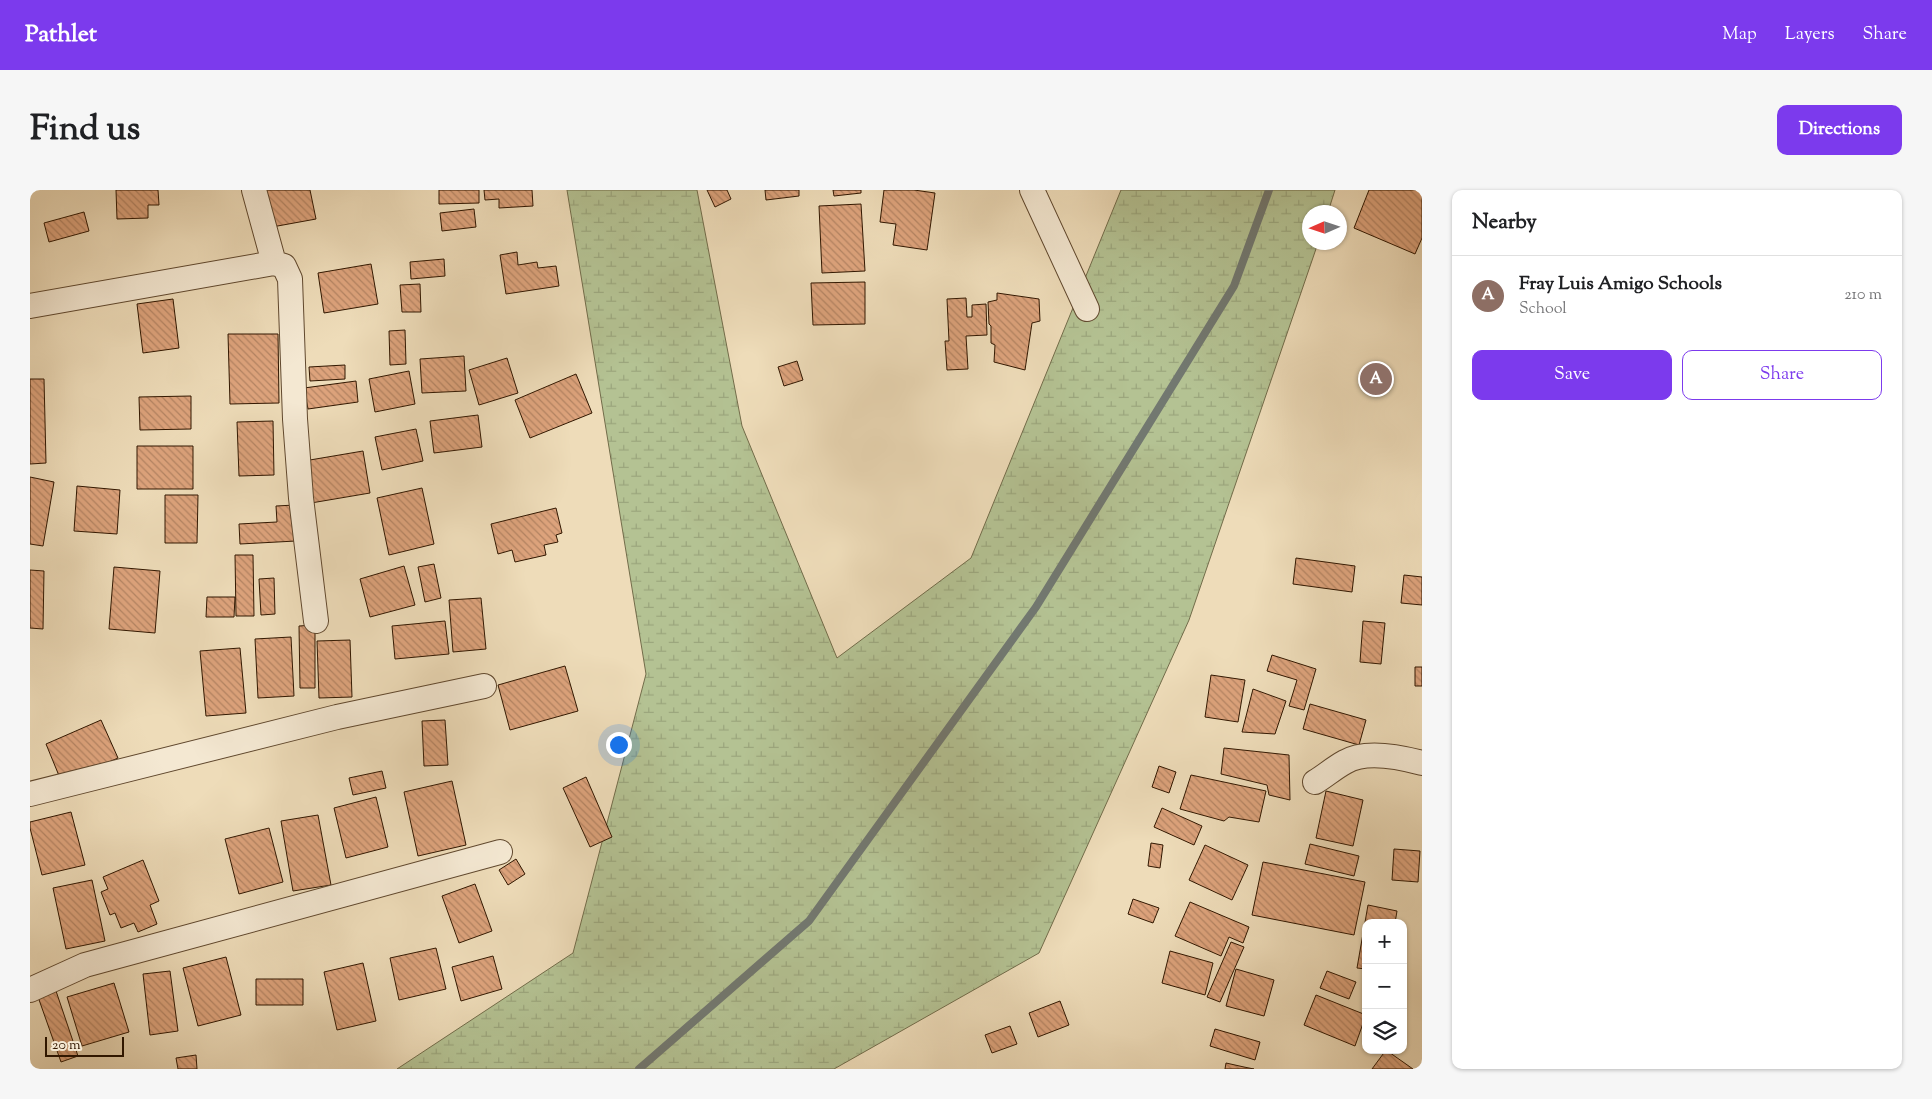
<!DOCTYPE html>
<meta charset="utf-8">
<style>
:root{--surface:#fff;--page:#f6f6f6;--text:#202124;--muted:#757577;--line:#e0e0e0;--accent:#7c3aed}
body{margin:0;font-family:"Sorts Mill Goudy",serif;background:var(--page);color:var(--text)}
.controls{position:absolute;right:15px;bottom:15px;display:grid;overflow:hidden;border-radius:10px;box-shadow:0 1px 4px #0004}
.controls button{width:45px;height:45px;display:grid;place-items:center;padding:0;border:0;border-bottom:1px solid var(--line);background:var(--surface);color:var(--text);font:25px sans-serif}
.compass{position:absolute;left:1272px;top:15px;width:45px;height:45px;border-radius:50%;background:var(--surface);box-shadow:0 1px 4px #0004;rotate:267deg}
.scale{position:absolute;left:15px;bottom:12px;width:79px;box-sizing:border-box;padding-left:5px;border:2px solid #311700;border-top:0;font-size:14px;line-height:18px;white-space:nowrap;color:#311700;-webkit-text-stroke:4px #f4e8d2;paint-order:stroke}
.you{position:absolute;left:588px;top:554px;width:18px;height:18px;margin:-12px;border:4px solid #fff;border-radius:50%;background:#1a73e8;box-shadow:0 0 0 8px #1a73e833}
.badge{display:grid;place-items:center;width:32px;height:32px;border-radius:50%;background:var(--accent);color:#fff;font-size:16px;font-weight:700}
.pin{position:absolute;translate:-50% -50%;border:2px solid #fff;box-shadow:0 1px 5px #0006}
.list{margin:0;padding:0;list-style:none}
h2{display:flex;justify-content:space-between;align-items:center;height:65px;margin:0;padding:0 20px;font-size:21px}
h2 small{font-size:16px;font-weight:400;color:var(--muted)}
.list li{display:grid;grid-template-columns:32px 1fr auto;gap:15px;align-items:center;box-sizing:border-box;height:80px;padding:0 20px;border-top:1px solid var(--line)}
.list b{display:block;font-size:19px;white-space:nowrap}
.list p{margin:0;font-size:16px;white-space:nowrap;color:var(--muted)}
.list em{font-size:16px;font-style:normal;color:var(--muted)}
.actions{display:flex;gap:10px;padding:15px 20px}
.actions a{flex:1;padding:11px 0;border:1px solid var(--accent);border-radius:10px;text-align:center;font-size:18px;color:var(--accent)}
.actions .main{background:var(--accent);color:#fff}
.icon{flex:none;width:28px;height:28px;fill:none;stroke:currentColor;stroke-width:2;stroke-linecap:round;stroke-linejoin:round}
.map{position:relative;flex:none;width:1392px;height:879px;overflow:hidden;border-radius:10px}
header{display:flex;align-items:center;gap:30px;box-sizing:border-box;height:70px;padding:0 25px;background:var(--accent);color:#fff}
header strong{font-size:24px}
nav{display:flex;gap:28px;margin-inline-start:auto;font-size:18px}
.intro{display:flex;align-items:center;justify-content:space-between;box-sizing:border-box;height:120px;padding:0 30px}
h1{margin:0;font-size:35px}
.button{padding:12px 22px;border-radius:10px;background:var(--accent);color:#fff;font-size:18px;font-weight:700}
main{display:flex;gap:30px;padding:0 30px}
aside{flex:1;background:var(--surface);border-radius:10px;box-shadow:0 1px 4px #0004}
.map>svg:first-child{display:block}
.wetland{fill:url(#wetland-marsh);stroke:#726c4a}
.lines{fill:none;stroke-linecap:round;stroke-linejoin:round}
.stream{stroke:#727870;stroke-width:8}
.building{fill:url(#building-back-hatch);stroke:#311700}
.street-casing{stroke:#60482e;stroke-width:26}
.street{stroke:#f4e8d2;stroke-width:24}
</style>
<header>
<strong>Pathlet</strong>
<nav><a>Map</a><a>Layers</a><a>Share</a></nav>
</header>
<div class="intro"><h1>Find us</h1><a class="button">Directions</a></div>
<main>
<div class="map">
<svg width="1392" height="879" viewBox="0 0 1392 879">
<defs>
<pattern id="wetland-marsh" width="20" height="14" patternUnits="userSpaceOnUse" patternTransform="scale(1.25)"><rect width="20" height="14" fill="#b4c293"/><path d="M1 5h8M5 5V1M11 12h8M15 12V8" fill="none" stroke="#9ba67d"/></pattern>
<pattern id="building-back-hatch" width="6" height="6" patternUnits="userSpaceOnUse" patternTransform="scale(1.25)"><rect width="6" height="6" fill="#dda37c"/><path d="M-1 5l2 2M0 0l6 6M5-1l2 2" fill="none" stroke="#b48463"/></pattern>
</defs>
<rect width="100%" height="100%" fill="#eedcb9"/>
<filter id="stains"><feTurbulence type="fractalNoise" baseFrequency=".004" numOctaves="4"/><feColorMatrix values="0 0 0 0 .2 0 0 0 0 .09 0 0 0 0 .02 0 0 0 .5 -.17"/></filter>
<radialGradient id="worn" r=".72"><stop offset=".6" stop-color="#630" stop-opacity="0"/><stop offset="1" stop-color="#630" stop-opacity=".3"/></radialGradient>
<path class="wetland" d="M 537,0 L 667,0 L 712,236 L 807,468 L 941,368 L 1091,0 L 1305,0 L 1298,22 L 1280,22 L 1280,52 L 1288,53 L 1159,430 L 1009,763 L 804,879 L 367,879 L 543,763 L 616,484 Z"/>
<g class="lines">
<path class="stream" d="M 609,879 L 779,731 L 1006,417 L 1204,96 L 1239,0"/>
</g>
<path class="building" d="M 86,0 L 128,0 L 129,15 L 118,15 L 118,28 L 87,29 Z
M 235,0 L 280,0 L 286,29 L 242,37 Z
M 409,0 L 449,0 L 449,13 L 409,14 Z
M 454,0 L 502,0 L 503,16 L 469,18 L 469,9 L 455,10 Z
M 677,0 L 697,0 L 701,9 L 685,17 Z
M 735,0 L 769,0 L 769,6 L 736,10 Z
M 803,0 L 831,0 L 831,3 L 804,6 Z
M 854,0 L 884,0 L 905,3 L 897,60 L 863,55 L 866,34 L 850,32 Z
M 1339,0 L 1392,0 L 1392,48 L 1385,64 L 1324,38 Z
M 831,14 L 835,81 L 792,83 L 789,16 Z
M 444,19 L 446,37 L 412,41 L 410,23 Z
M 54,22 L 59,41 L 19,52 L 14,33 Z
M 487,62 L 488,75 L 507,72 L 508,78 L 526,76 L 529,96 L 476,104 L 470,65 Z
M 414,69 L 415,86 L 381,89 L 380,72 Z
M 341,74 L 348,114 L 294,123 L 288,83 Z
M 835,92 L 835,134 L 783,135 L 781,93 Z
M 390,94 L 391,122 L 372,122 L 370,95 Z
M 967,103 L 1009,109 L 1010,131 L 1002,133 L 995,180 L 964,172 L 965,155 L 961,153 L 961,136 L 959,134 L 958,112 L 967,110 Z
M 936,108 L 937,127 L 942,127 L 942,115 L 956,114 L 957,145 L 936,146 L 938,179 L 917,180 L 915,151 L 919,151 L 917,109 Z
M 143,109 L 149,158 L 113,163 L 107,114 Z
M 375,140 L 376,174 L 360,175 L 359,141 Z
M 198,144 L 248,144 L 249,213 L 200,214 Z
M 434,166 L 436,201 L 392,203 L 390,169 Z
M 477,168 L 488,203 L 449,215 L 439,180 Z
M 767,171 L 773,190 L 754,196 L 748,177 Z
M 315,175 L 315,189 L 280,191 L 279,177 Z
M 379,181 L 385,214 L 345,222 L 339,189 Z
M 546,184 L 562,223 L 500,248 L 485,210 Z
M 0,189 L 14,189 L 16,273 L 0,274 Z
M 326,191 L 328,212 L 278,219 L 274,198 Z
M 161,206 L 161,239 L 110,240 L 109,207 Z
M 448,225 L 452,257 L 404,263 L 400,231 Z
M 243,231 L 244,285 L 209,286 L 207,232 Z
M 386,239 L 393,271 L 352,280 L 345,247 Z
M 107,256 L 163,256 L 163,299 L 107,299 Z
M 333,261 L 340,303 L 281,313 L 274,271 Z
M 0,287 L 24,292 L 13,356 L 0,354 Z
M 47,296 L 90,300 L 87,344 L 44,341 Z
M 392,298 L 404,354 L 359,365 L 347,308 Z
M 135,305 L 168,305 L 167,353 L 135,353 Z
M 265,315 L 266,351 L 210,354 L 209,334 L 247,332 L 246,316 Z
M 526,318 L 532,343 L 526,345 L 528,352 L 514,355 L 516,365 L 485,372 L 482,360 L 468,364 L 461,334 Z
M 205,365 L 223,365 L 224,426 L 206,426 Z
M 1266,368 L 1325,376 L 1322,402 L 1263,394 Z
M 404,374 L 411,408 L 395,412 L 388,377 Z
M 374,376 L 385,415 L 340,427 L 330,389 Z
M 84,377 L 130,381 L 125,443 L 79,439 Z
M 0,380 L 14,381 L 13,439 L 0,438 Z
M 1374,385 L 1392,387 L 1392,415 L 1371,413 Z
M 244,388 L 245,424 L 231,425 L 229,389 Z
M 177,407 L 205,407 L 204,427 L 176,427 Z
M 451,408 L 456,459 L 423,462 L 419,410 Z
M 415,431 L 419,464 L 365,469 L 362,436 Z
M 1333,431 L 1355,433 L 1351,474 L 1330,472 Z
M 285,435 L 285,498 L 270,498 L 269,436 Z
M 261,447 L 264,506 L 228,508 L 225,449 Z
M 320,450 L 322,507 L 289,508 L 287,451 Z
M 210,458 L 216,523 L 176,526 L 170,461 Z
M 1242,465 L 1286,479 L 1274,520 L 1259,516 L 1267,490 L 1237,481 Z
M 535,476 L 548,521 L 480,540 L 468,495 Z
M 1385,477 L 1392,477 L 1392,496 L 1385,496 Z
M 1181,485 L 1215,490 L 1208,532 L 1175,527 Z
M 1223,499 L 1256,511 L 1245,544 L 1212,542 Z
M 1280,514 L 1336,530 L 1329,555 L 1273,539 Z
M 71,530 L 88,568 L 32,593 L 16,554 Z
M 415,530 L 418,575 L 394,576 L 392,531 Z
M 1194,558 L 1259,565 L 1260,610 L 1239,605 L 1237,595 L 1191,584 Z
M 1129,576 L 1146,582 L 1139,603 L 1122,597 Z
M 352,581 L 356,598 L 323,605 L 319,588 Z
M 1161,585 L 1236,601 L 1229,632 L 1199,627 L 1194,631 L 1150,619 Z
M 556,587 L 582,647 L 560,657 L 533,598 Z
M 422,591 L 436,655 L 388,666 L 374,602 Z
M 1296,601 L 1333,610 L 1323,656 L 1286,648 Z
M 346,607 L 358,657 L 316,668 L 304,618 Z
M 1132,618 L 1172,636 L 1164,655 L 1124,637 Z
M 41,622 L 55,675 L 12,685 L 0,638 L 0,632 Z
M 288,625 L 301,695 L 263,701 L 251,631 Z
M 239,638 L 253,692 L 209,704 L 195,649 Z
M 1121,653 L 1133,655 L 1130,678 L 1118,676 Z
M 1280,654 L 1329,666 L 1324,686 L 1275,674 Z
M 1175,655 L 1218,675 L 1202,710 L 1159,690 Z
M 1364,659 L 1390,661 L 1388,692 L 1362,690 Z
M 486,669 L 495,684 L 478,695 L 469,680 Z
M 113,670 L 129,711 L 120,715 L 127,734 L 108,742 L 104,733 L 91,738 L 85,723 L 80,725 L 71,702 L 78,699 L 73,687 Z
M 1233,672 L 1335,692 L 1324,745 L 1222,725 Z
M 62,690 L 75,751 L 36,759 L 23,698 Z
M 445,694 L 462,741 L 429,753 L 412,706 Z
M 1103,709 L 1129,718 L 1123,733 L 1098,724 Z
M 1160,712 L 1219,737 L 1213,753 L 1199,747 L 1191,766 L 1145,746 Z
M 1338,715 L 1367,721 L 1365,733 L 1336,733 L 1336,779 L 1327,778 Z
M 1201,752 L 1214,757 L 1190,812 L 1177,807 Z
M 406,758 L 416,799 L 369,810 L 360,768 Z
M 1140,761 L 1183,773 L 1175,805 L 1132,793 Z
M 463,766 L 472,799 L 431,811 L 422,777 Z
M 196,767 L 211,825 L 168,836 L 153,778 Z
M 333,773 L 346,831 L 307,840 L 294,782 Z
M 1206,779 L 1244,790 L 1234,826 L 1196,816 Z
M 140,781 L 148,841 L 120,845 L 113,784 Z
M 1297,781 L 1326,792 L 1319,809 L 1290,798 Z
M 226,789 L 273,789 L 273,815 L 226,815 Z
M 84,793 L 99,842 L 52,856 L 37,807 Z
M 25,798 L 48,866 L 31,872 L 7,804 Z
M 1286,805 L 1336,825 L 1325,856 L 1274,835 Z
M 1030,811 L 1039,835 L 1008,847 L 999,823 Z
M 980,836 L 987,854 L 962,863 L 955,845 Z
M 1185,839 L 1230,852 L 1225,870 L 1180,856 Z
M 1356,860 L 1383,879 L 1342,879 Z
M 166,865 L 167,879 L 148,879 L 146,868 Z
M 1196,873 L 1214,877 L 1224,879 L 1195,879 Z"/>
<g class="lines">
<g class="street-casing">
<path id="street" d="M 224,0 L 244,73
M 1002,0 L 1057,119
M 0,116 L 244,73 L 254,76 L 260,89 L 265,229 L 271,308 L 286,431
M 1285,592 C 1295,586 1304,578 1315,572 C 1335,560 1370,567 1392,573
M 0,604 L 307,527 L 454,496
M 0,800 L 55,775 L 470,662"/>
</g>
<use href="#street" class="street"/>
</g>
<rect width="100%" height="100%" filter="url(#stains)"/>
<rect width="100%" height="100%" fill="url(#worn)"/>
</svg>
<div class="controls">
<button>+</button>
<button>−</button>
<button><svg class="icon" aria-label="layers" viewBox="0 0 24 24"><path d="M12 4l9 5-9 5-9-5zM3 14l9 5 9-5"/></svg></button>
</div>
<svg class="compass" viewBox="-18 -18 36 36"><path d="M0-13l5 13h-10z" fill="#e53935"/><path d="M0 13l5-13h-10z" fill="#757577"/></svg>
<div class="scale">20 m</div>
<div class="you"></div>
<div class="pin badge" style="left:1346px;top:189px;background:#8d6e63">A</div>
</div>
<aside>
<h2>Nearby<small></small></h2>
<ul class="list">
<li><span class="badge" style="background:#8d6e63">A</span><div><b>Fray Luis Amigo Schools</b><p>School</p></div><em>210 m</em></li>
</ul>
<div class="actions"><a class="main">Save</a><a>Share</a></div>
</aside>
</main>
